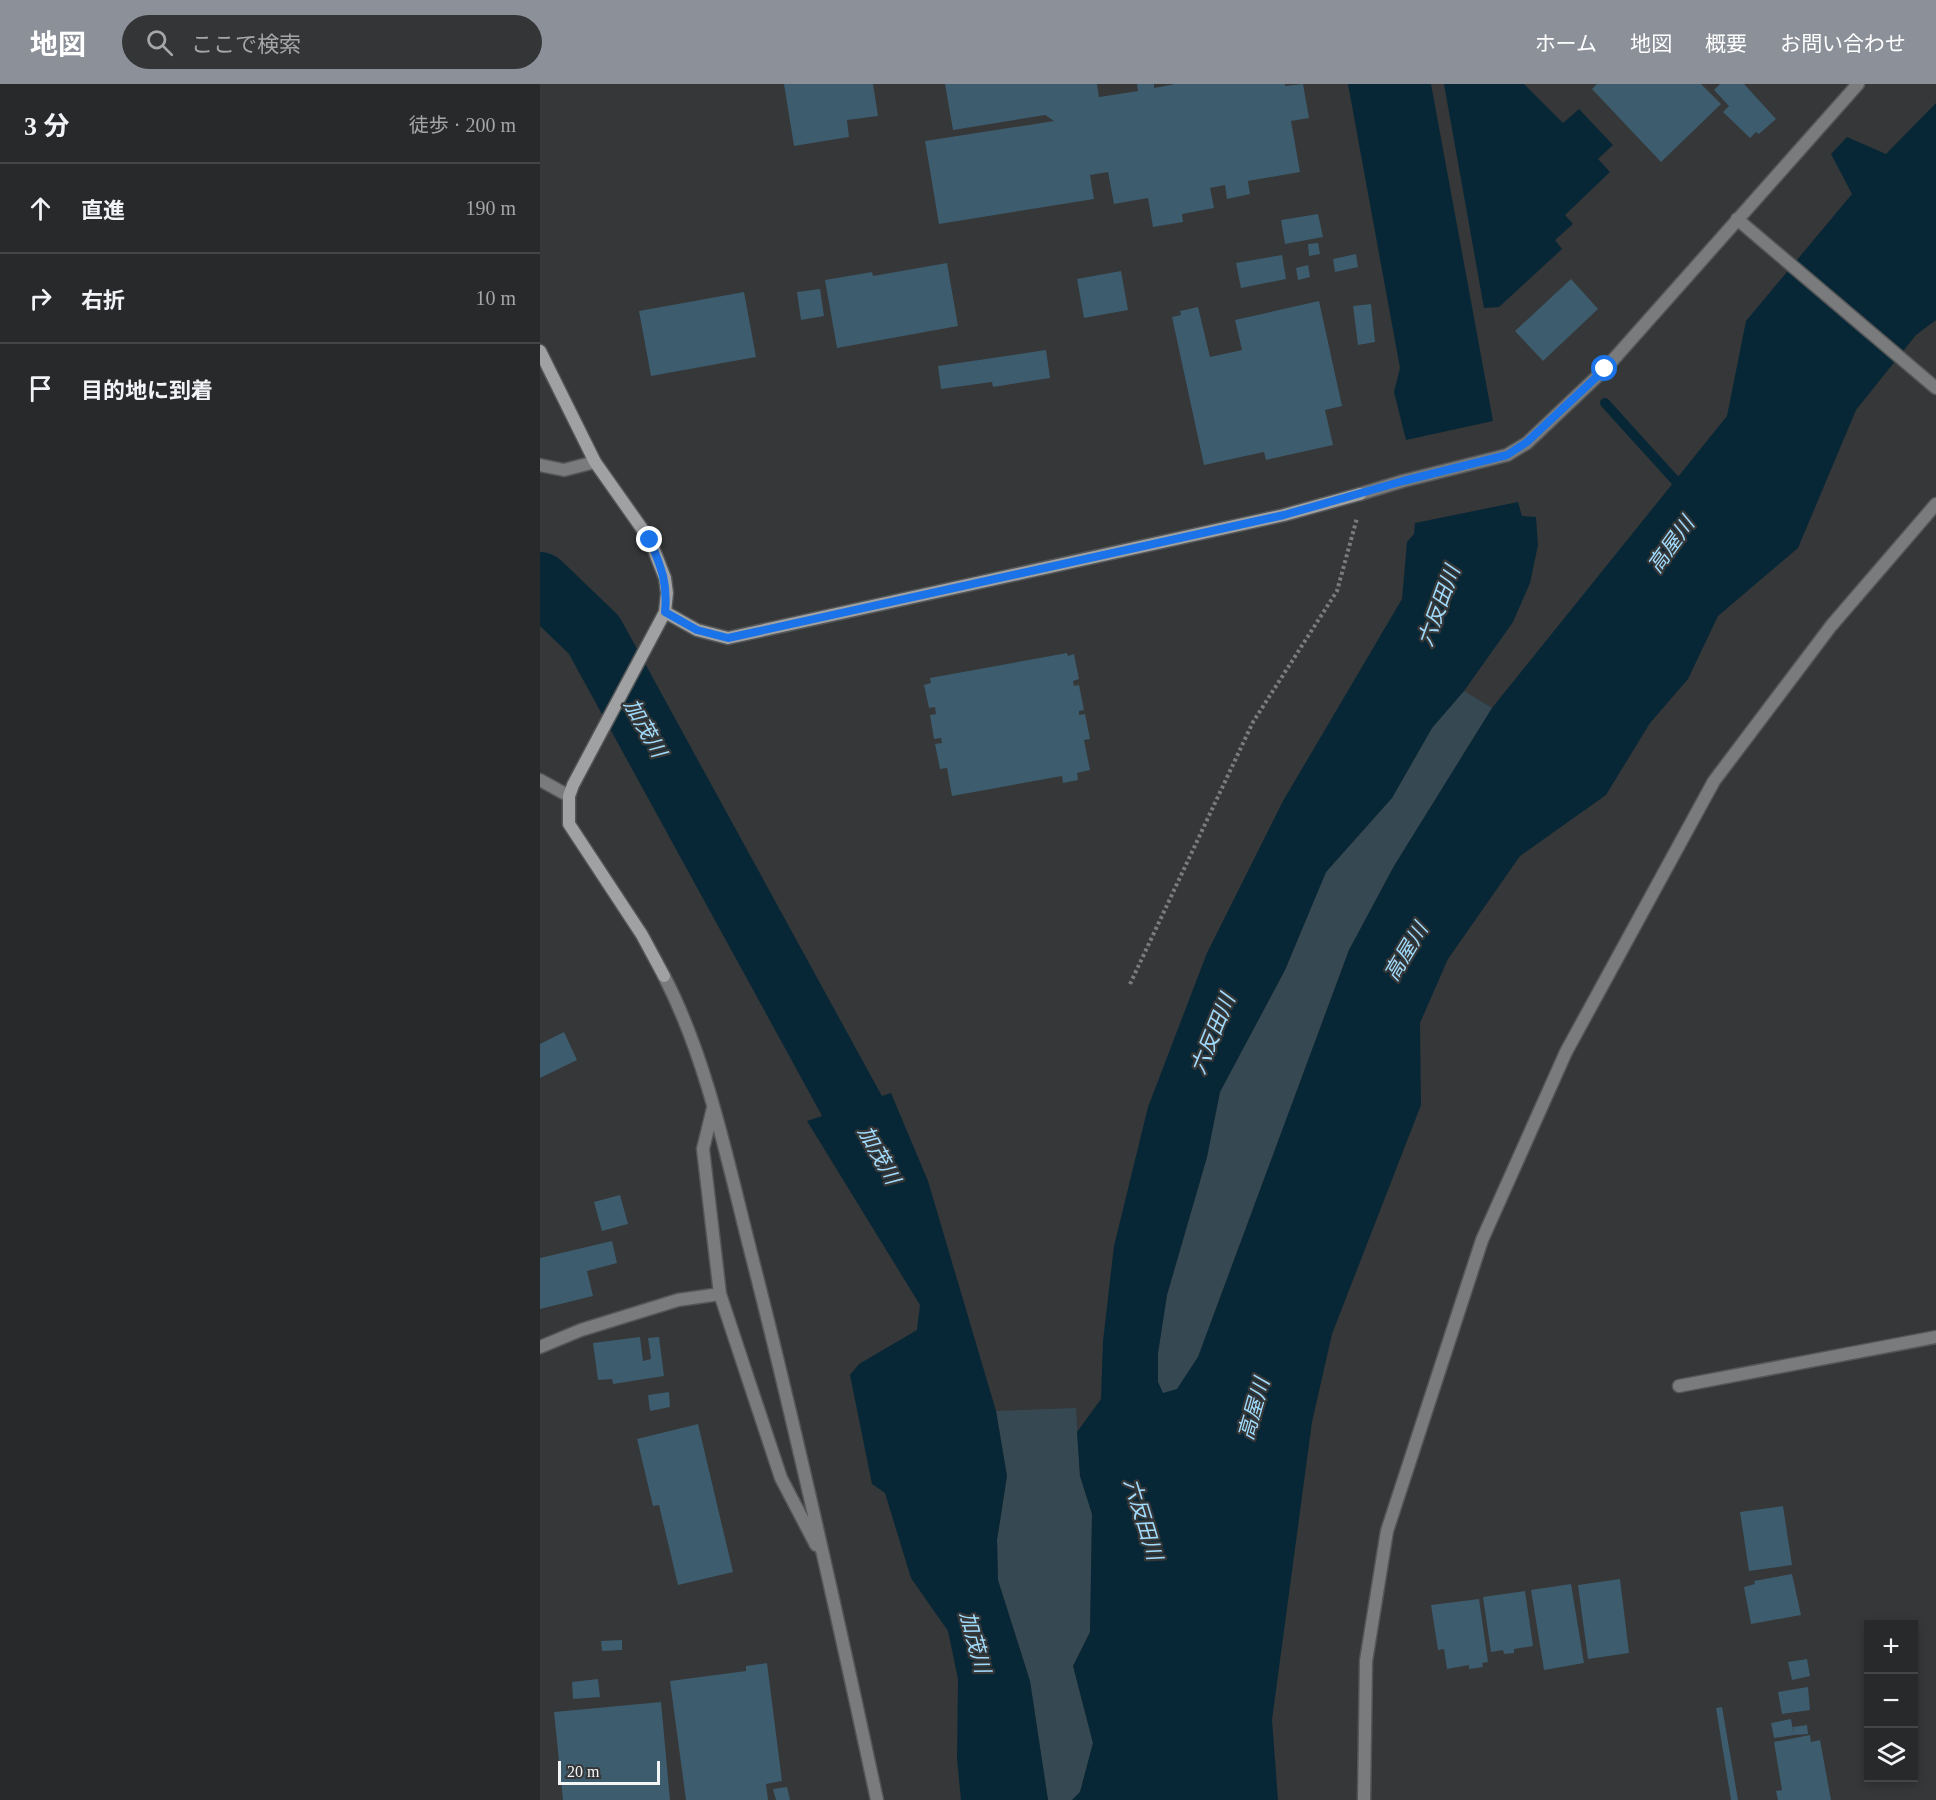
<!DOCTYPE html>
<html lang="ja">
<meta charset="utf-8">
<style>
:root{--surface:#28292a;--page:#343536;--text:#f1f3f6;--muted:#a5a6a8;--line:#444547;--accent:#8c9099}
body{margin:0;font-family:"Times New Roman","Noto Sans JP",serif;background:var(--page);color:var(--text)}
.controls{position:absolute;right:18px;bottom:18px;display:grid;overflow:hidden;border-radius:0px;box-shadow:0 3px 9px #0003}
.controls button{width:54px;height:54px;display:grid;place-items:center;padding:0;border:0;border-bottom:2px solid var(--line);background:var(--surface);color:var(--text);font:30px sans-serif}
.scale{position:absolute;left:18px;bottom:15px;width:102px;box-sizing:border-box;padding-left:6px;border:3px solid #f3f4f5;border-top:0;font-size:16px;line-height:21px;white-space:nowrap;color:#f3f4f5;-webkit-text-stroke:4px #353738;paint-order:stroke}
.stop{position:absolute;width:18px;height:18px;margin:-14px;border:4px solid #1a73e8;border-radius:50%;background:#fff}
.stop.end{background:#1a73e8;border-color:#fff;box-shadow:0 2px 6px #0008}
.list{margin:0;padding:0;list-style:none}
h2{display:flex;justify-content:space-between;align-items:center;height:78px;margin:0;padding:0 24px;font-size:26px}
h2 small{font-size:20px;font-weight:400;color:var(--muted)}
.list li{display:grid;grid-template-columns:39px 1fr auto;gap:18px;align-items:center;box-sizing:border-box;height:90px;padding:0 24px;border-top:2px solid var(--line)}
.list b{display:block;font-size:22px;white-space:nowrap}
.list em{font-size:20px;font-style:normal;color:var(--muted)}
.icon{flex:none;width:33px;height:33px;fill:none;stroke:currentColor;stroke-width:2;stroke-linecap:round;stroke-linejoin:round}
.map{position:relative;flex:none;width:1396px;height:1716px;overflow:hidden}
header{display:flex;align-items:center;gap:36px;box-sizing:border-box;height:84px;padding:0 30px;background:var(--accent);color:#fff}
header strong{font-size:28px}
nav{display:flex;gap:33px;margin-inline-start:auto;font-size:21px}
.search{width:420px;height:54px;background:var(--page);display:flex;align-items:center;gap:15px;box-sizing:border-box;padding:0 21px;border-radius:33px;color:var(--muted);font-size:22px}
main{display:flex}
aside{flex:1;background:var(--surface)}
.map>svg:first-child{display:block}
.green{fill:#364953}
.water{fill:#082736}
.lines{fill:none;stroke-linecap:round;stroke-linejoin:round}
.stream{stroke:#082736;stroke-width:10}
.river{stroke:#082736;stroke-width:62}
.building{fill:#3d5c6d}
.street-casing{stroke:#535556;stroke-width:15}
.secondary-casing{stroke:#535556;stroke-width:15}
.path{stroke:#7a7c7d;stroke-width:4;stroke-dasharray:3 3;stroke-linecap:butt}
.street{stroke:#7a7b7c;stroke-width:12}
.secondary{stroke:#9fa1a2;stroke-width:12}
.route{stroke:#1a73e8;stroke-width:8}
.labels{text-anchor:middle;dominant-baseline:central;stroke-width:4.5;stroke-linejoin:round;paint-order:stroke}
.water-label{font-size:21px;font-style:italic;fill:#a1dbfc;stroke:#353738}
</style>
<header>
<strong>地図</strong>
<div class="search"><svg class="icon" aria-label="search" viewBox="0 0 24 24"><circle cx="10" cy="10" r="6"/><path d="M15 15l6 6"/></svg>ここで検索</div>
<nav><a>ホーム</a><a>地図</a><a>概要</a><a>お問い合わせ</a></nav>
</header>
<main>
<aside>
<h2>3 分<small>徒歩 · 200 m</small></h2>
<ul class="list">
<li><svg class="icon" aria-label="ahead" viewBox="0 0 24 24"><path d="M12 20V5M6 11l6-6 6 6"/></svg><div><b>直進</b></div><em>190 m</em></li>
<li><svg class="icon" aria-label="right" viewBox="0 0 24 24"><path d="M7 20v-9h11M14 6l5 5-5 5"/></svg><div><b>右折</b></div><em>10 m</em></li>
<li><svg class="icon" aria-label="arrive" viewBox="0 0 24 24"><path d="M6 21V4h12l-3 4 3 4H6"/></svg><div><b>目的地に到着</b></div></li>
</ul>
</aside>
<div class="map">
<svg width="1396" height="1716" viewBox="0 0 1396 1716">
<rect width="100%" height="100%" fill="#353738"/>
<path class="green" d="M 924,607 L 952,624 L 854,782 L 809,866 L 658,1273 L 637,1305 L 623,1310 L 618,1298 L 618,1269 L 627,1211 L 667,1073 L 680,1008 L 745,886 L 786,788 L 852,714 L 892,644 Z
M 536,1324 L 540,1392 L 552,1430 L 550,1548 L 533,1582 L 553,1659 L 540,1708 L 532,1716 L 508,1716 L 490,1597 L 458,1496 L 457,1456 L 467,1392 L 456,1327 Z"/>
<path class="water" d="M 808,0 L 891,0 L 953,337 L 866,356 L 854,308 L 860,284 Z
M 904,0 L 984,0 L 1023,39 L 1039,25 L 1073,61 L 1058,75 L 1070,88 L 1025,131 L 1033,140 L 1015,156 L 1022,165 L 959,223 L 944,224 Z
M 1396,19 L 1396,236 L 1376,251 L 1316,326 L 1258,464 L 1178,532 L 1148,595 L 1110,639 L 1066,711 L 980,772 L 908,875 L 880,939 L 881,1021 L 792,1250 L 772,1338 L 732,1636 L 738,1716 L 532,1716 L 540,1708 L 553,1659 L 533,1582 L 550,1548 L 552,1430 L 540,1392 L 537,1348 L 561,1315 L 563,1257 L 574,1162 L 608,1023 L 667,869 L 743,717 L 862,515 L 867,458 L 874,450 L 875,439 L 978,418 L 982,432 L 996,433 L 998,461 L 990,499 L 973,538 L 924,607 L 892,644 L 852,714 L 786,788 L 745,886 L 680,1008 L 667,1073 L 627,1211 L 618,1269 L 618,1298 L 623,1309 L 637,1305 L 658,1273 L 809,866 L 854,782 L 952,624 L 1187,332 L 1206,237 L 1312,110 L 1291,70 L 1307,53 L 1346,70 Z
M 351,1009 L 388,1097 L 456,1327 L 467,1392 L 457,1456 L 458,1496 L 490,1597 L 508,1716 L 421,1716 L 417,1675 L 418,1595 L 408,1547 L 371,1494 L 345,1409 L 332,1400 L 310,1291 L 319,1280 L 377,1246 L 380,1221 L 267,1037 Z"/>
<g class="lines">
<path class="stream" d="M 1065,319 L 1143,405"/>
<path class="river" d="M 0,499 L 54,551 L 352,1095"/>
</g>
<path class="building" d="M 244,0 L 333,0 L 338,32 L 307,36 L 309,53 L 254,62 Z
M 405,0 L 557,0 L 559,13 L 598,7 L 597,0 L 614,0 L 614,4 L 635,0 L 745,0 L 745,2 L 763,0 L 769,34 L 751,37 L 760,88 L 708,97 L 710,110 L 687,115 L 685,101 L 670,104 L 674,124 L 642,130 L 643,138 L 613,143 L 608,114 L 574,120 L 568,88 L 550,91 L 554,115 L 399,140 L 385,57 L 514,37 L 505,31 L 413,46 Z
M 1057,0 L 1161,0 L 1181,20 L 1121,78 L 1052,5 Z
M 1180,0 L 1204,0 L 1236,35 L 1219,50 L 1216,48 L 1210,54 L 1183,28 L 1189,22 L 1174,6 Z
M 778,130 L 783,153 L 745,160 L 741,136 Z
M 778,159 L 780,170 L 769,172 L 768,160 Z
M 816,170 L 818,183 L 795,188 L 793,175 Z
M 742,171 L 746,195 L 701,204 L 696,179 Z
M 407,179 L 418,242 L 297,264 L 285,196 L 332,188 L 333,192 Z
M 768,181 L 770,193 L 758,196 L 756,184 Z
M 581,187 L 588,226 L 544,234 L 537,195 Z
M 1031,195 L 1058,225 L 1003,277 L 975,247 Z
M 280,205 L 284,232 L 261,236 L 257,208 Z
M 204,208 L 216,273 L 111,292 L 99,227 Z
M 779,217 L 802,322 L 785,326 L 793,361 L 726,376 L 724,368 L 664,381 L 632,233 L 641,231 L 640,227 L 658,223 L 670,273 L 702,266 L 695,236 Z
M 831,220 L 835,258 L 818,261 L 813,222 Z
M 506,266 L 510,294 L 453,303 L 452,298 L 401,305 L 398,282 Z
M 527,569 L 528,572 L 534,570 L 539,595 L 533,597 L 534,602 L 539,601 L 544,626 L 539,627 L 539,631 L 545,630 L 550,655 L 544,656 L 550,686 L 537,689 L 538,696 L 523,699 L 522,692 L 412,712 L 407,684 L 400,685 L 395,660 L 402,659 L 401,654 L 394,655 L 390,631 L 396,630 L 395,623 L 389,624 L 384,601 L 391,599 L 390,594 Z
M 24,948 L 37,976 L 0,994 L 0,960 Z
M 80,1111 L 88,1140 L 62,1147 L 54,1118 Z
M 72,1157 L 77,1179 L 47,1187 L 53,1212 L 0,1225 L 0,1174 Z
M 100,1253 L 103,1277 L 111,1275 L 108,1254 L 119,1253 L 124,1292 L 73,1300 L 72,1295 L 58,1296 L 53,1259 Z
M 129,1308 L 130,1323 L 110,1327 L 108,1311 Z
M 158,1340 L 193,1488 L 138,1501 L 119,1421 L 113,1422 L 97,1355 Z
M 1243,1422 L 1252,1481 L 1209,1487 L 1200,1428 Z
M 1252,1490 L 1261,1531 L 1211,1540 L 1204,1503 L 1215,1500 L 1214,1497 Z
M 1080,1495 L 1089,1569 L 1048,1575 L 1038,1501 Z
M 1031,1500 L 1044,1579 L 1004,1586 L 991,1506 Z
M 985,1507 L 993,1562 L 974,1565 L 974,1569 L 964,1570 L 963,1566 L 951,1568 L 943,1513 Z
M 939,1515 L 948,1578 L 942,1579 L 943,1583 L 929,1585 L 929,1581 L 907,1585 L 904,1565 L 898,1566 L 891,1521 Z
M 82,1556 L 82,1566 L 62,1567 L 61,1557 Z
M 1267,1575 L 1270,1592 L 1252,1596 L 1248,1578 Z
M 227,1579 L 242,1697 L 226,1700 L 228,1716 L 146,1716 L 130,1597 L 206,1587 L 206,1582 Z
M 58,1595 L 60,1613 L 33,1615 L 32,1598 Z
M 1268,1603 L 1270,1626 L 1242,1630 L 1238,1608 Z
M 121,1618 L 130,1716 L 23,1716 L 14,1628 Z
M 1182,1623 L 1198,1716 L 1191,1716 L 1176,1624 Z
M 1251,1635 L 1254,1651 L 1234,1654 L 1231,1639 Z
M 1267,1641 L 1268,1650 L 1254,1651 L 1253,1643 Z
M 1270,1651 L 1271,1658 L 1280,1656 L 1291,1716 L 1238,1716 L 1236,1707 L 1242,1706 L 1234,1658 Z
M 247,1703 L 250,1716 L 236,1716 L 233,1705 Z"/>
<g class="lines">
<g class="street-casing">
<path id="street" d="M 1197,135 L 1396,304
M 0,381 L 24,386 L 55,378
M 820,410 L 863,397 L 967,371 L 987,359 L 1065,285 L 1318,0
M 0,696 L 29,712
M 124,892 C 168,977 188,1080 212,1173 C 258,1353 298,1534 337,1716
M 173,1024 L 163,1065 L 180,1210 L 241,1394 L 276,1461
M 0,1263 L 41,1246 L 138,1216 L 180,1210
M 1139,1302 L 1396,1253
M 824,1716 L 826,1577 L 847,1447 L 942,1156 L 1026,968 L 1174,697 L 1291,542 L 1396,420"/>
</g>
<g class="secondary-casing">
<path id="secondary" d="M 0,267 L 55,378 L 110,456 L 125,494 L 127,509 L 125,528 L 33,701 L 29,712 L 29,740 L 102,851 L 124,892
M 125,528 L 157,546 L 188,554 L 744,431 L 820,410"/>
</g>
<path class="path" d="M 590,900 L 713,638 L 797,507 L 817,434"/>
<use href="#street" class="street"/>
<use href="#secondary" class="secondary"/>
</g>
<g class="lines">
<path class="route" d="M 110,456 C 121,483 128,499 125,528 L 157,546 L 188,554 L 744,431 L 863,397 L 967,371 L 987,358 L 1065,285"/>
</g>
<g class="labels">
<g class="water-label">
<text transform="translate(1131 461) rotate(-54)">高屋川</text>
<text transform="translate(899 522) rotate(-70)">六反田川</text>
<text transform="translate(105 644) rotate(61)">加茂川</text>
<text transform="translate(866 868) rotate(-59)">高屋川</text>
<text transform="translate(673 950) rotate(-68)">六反田川</text>
<text transform="translate(339 1071) rotate(61)">加茂川</text>
<text transform="translate(714 1325) rotate(-74)">高屋川</text>
<text transform="translate(603 1435) rotate(73)">六反田川</text>
<text transform="translate(435 1558) rotate(75)">加茂川</text>
</g>
</g>
</svg>
<div class="controls">
<button>+</button>
<button>−</button>
<button><svg class="icon" aria-label="layers" viewBox="0 0 24 24"><path d="M12 4l9 5-9 5-9-5zM3 14l9 5 9-5"/></svg></button>
</div>
<div class="scale">20 m</div>
<div class="stop" style="left:1065px;top:285px"></div>
<div class="stop end" style="left:110px;top:456px"></div>
</div>
</main>
